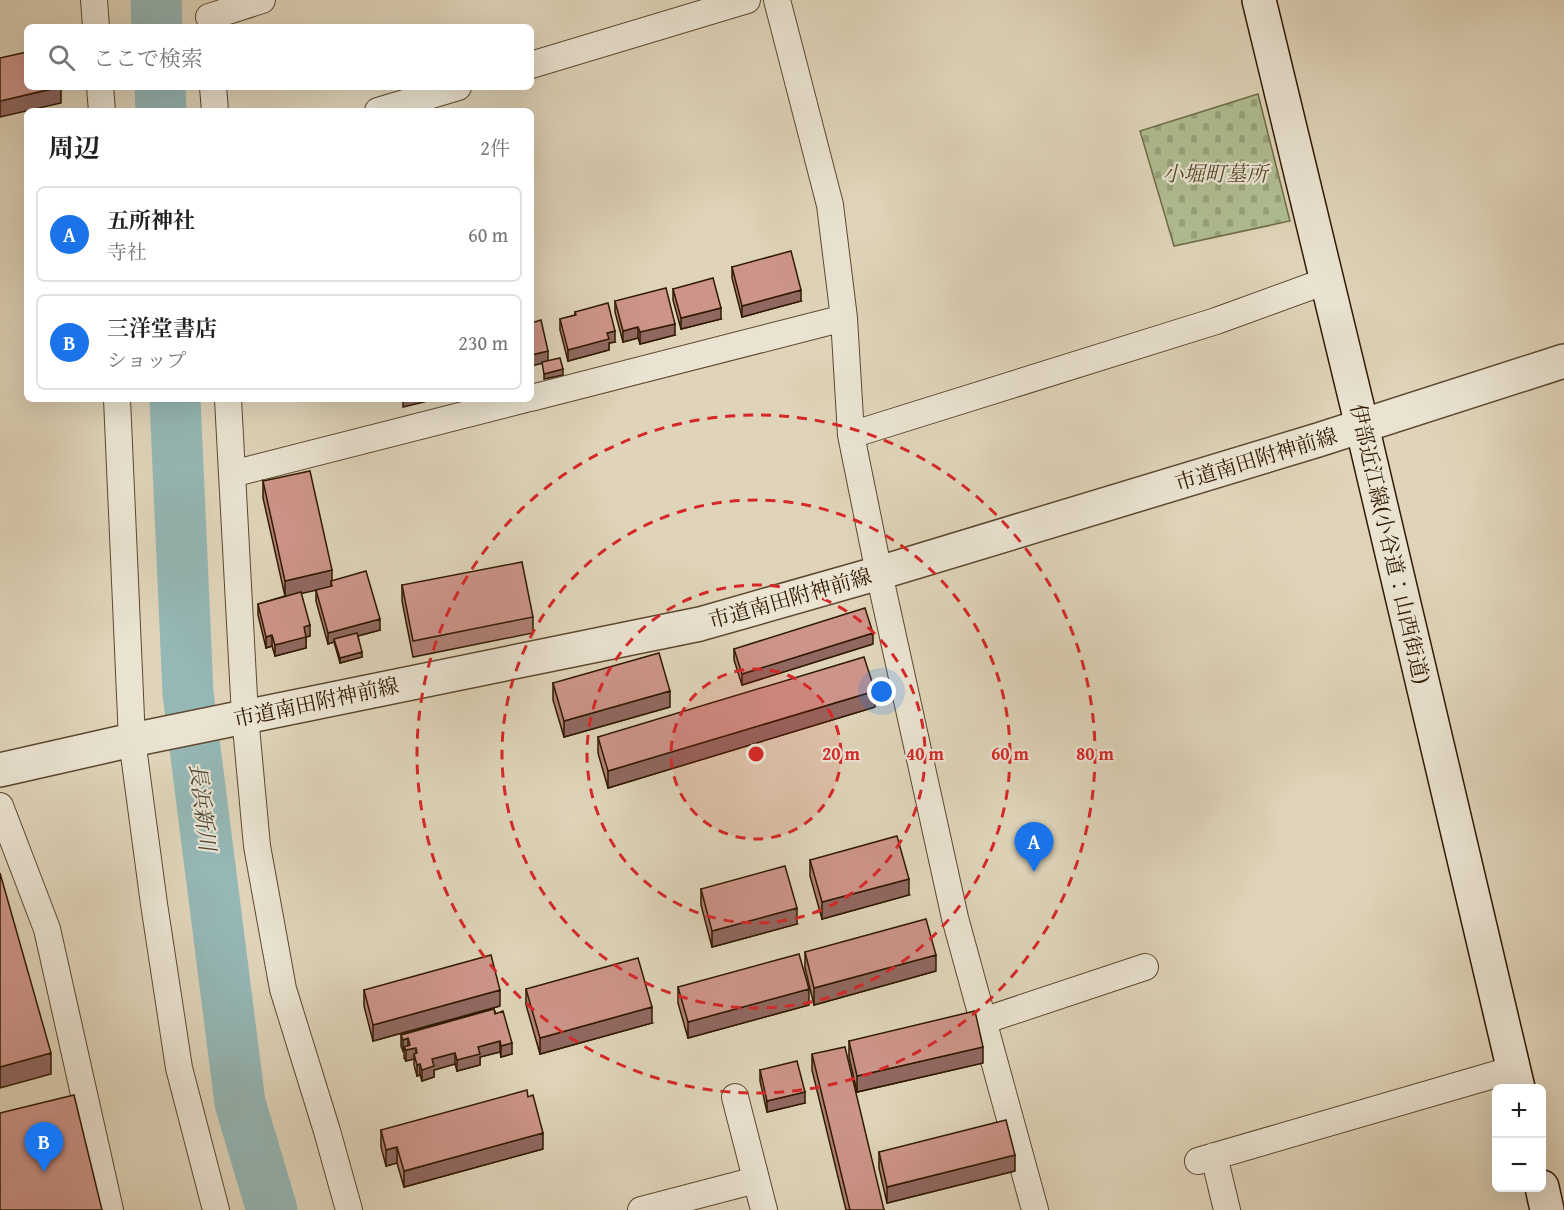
<!DOCTYPE html>
<html lang="ja">
<meta charset="utf-8">
<style>
:root{--surface:#fff;--page:#f2f2f2;--text:#222;--muted:#767676;--line:#e0e0e0;--accent:#1a73e8}
body{margin:0;font-family:"Gentium Book Plus","Noto Serif JP",serif;background:var(--page);color:var(--text)}
.controls{position:absolute;right:18px;bottom:18px;display:grid;overflow:hidden;border-radius:9px;box-shadow:0 6px 24px #0002}
.controls button{width:54px;height:54px;display:grid;place-items:center;padding:0;border:0;border-bottom:2px solid var(--line);background:var(--surface);color:var(--text);font:30px sans-serif}
.you{position:absolute;left:882px;top:692px;width:21px;height:21px;margin:-15px;border:4px solid #fff;border-radius:50%;background:#1a73e8;box-shadow:0 0 0 9px #1a73e833}
.badge{display:grid;place-items:center;width:39px;height:39px;border-radius:50%;background:var(--accent);color:#fff;font-size:20px;font-weight:700}
.pin{position:absolute;translate:-50% -50px;filter:drop-shadow(0 2px 3px #0008)}
.pin::after{content:'';position:absolute;top:32px;width:21px;height:18px;background:inherit;clip-path:polygon(0 0,100% 0,50% 100%)}
.list{margin:0;padding:0;list-style:none}
h2{display:flex;justify-content:space-between;align-items:center;height:78px;margin:0;padding:0 24px;font-size:26px}
h2 small{font-size:20px;font-weight:400;color:var(--muted)}
.list li{display:grid;grid-template-columns:39px 1fr auto;gap:18px;align-items:center;box-sizing:border-box;height:96px;margin:0 12px 12px;padding:0 12px;border:2px solid var(--line);border-radius:9px}
.list b{display:block;font-size:22px;white-space:nowrap}
.list p{margin:0;font-size:20px;white-space:nowrap;color:var(--muted)}
.list em{font-size:20px;font-style:normal;color:var(--muted)}
.icon{flex:none;width:33px;height:33px;fill:none;stroke:currentColor;stroke-width:2;stroke-linecap:round;stroke-linejoin:round}
.map{position:relative;flex:none;width:1564px;height:1210px;overflow:hidden}
.search{position:absolute;background:var(--surface);box-shadow:0 6px 24px #0002;left:24px;top:24px;width:510px;height:66px;display:flex;align-items:center;gap:15px;box-sizing:border-box;padding:0 21px;border-radius:9px;color:var(--muted);font-size:22px}
.panel{position:absolute;background:var(--surface);box-shadow:0 6px 24px #0002;left:24px;top:108px;width:510px;height:294px;border-radius:9px}
.map>svg:first-child{display:block}
.cemetery{fill:url(#cemetery-stones);stroke:#706c48;stroke-width:1.5}
.lines{fill:none;stroke-linecap:round;stroke-linejoin:round}
.river{stroke:#95b7b5;stroke-width:51}
.minor-casing{stroke:#5c482e;stroke-width:28}
.tertiary-casing{stroke:#5c482e;stroke-width:36}
.secondary-casing{stroke:#311a00;stroke-width:36}
.minor{stroke:#eae3d2;stroke-width:26}
.tertiary{stroke:#eae3d2;stroke-width:33}
.secondary{stroke:#eae3d2;stroke-width:33}
.wall{fill:#b08077;stroke:#311a00;stroke-width:1.5}
.shaded-wall{fill:#906861;stroke:#311a00;stroke-width:1.5}
.building{fill:#cd958a;stroke:#311a00;stroke-width:1.5}
.ring{fill:none;stroke:#d62828;stroke-width:3;stroke-dasharray:10 8}
.labels{text-anchor:middle;dominant-baseline:central;stroke-width:4.5;stroke-linejoin:round;paint-order:stroke}
.park-label{font-size:21px;font-style:italic;fill:#574b2c;stroke:#eae3d2}
.street-label{font-size:21px;fill:#311a00;stroke:#eae3d2}
.water-label{font-size:22px;font-style:italic;fill:#4f4936;stroke:#eae3d2}
.centre{fill:#d62828;stroke:#eae3d2;stroke-width:3}
.ring-label{font-size:18px;text-anchor:middle;font-weight:bold;fill:#d62828;stroke:#eae3d2;stroke-width:4.5;stroke-linejoin:round;paint-order:stroke}
</style>
<div class="map">
<svg width="1564" height="1210" viewBox="0 0 1564 1210">
<defs>
<pattern id="cemetery-stones" width="16" height="16" patternUnits="userSpaceOnUse" patternTransform="scale(1.5)"><rect width="16" height="16" fill="#afbd91"/><path d="M2 7V4a2 2 0 0 1 4 0v3zM10 15v-3a2 2 0 0 1 4 0v3z" fill="#97a27b"/></pattern>
</defs>
<rect width="100%" height="100%" fill="#dfd4b9"/>
<filter id="stains"><feTurbulence type="fractalNoise" baseFrequency=".00333" numOctaves="4"/><feColorMatrix values="0 0 0 0 .2 0 0 0 0 .09 0 0 0 0 .02 0 0 0 .5 -.17"/></filter>
<radialGradient id="worn" r=".72"><stop offset=".6" stop-color="#630" stop-opacity="0"/><stop offset="1" stop-color="#630" stop-opacity=".3"/></radialGradient>
<path class="cemetery" d="M 1258,94 L 1290,221 L 1174,246 L 1140,131 Z"/>
<g class="lines">
<path class="river" d="M 156,0 L 157,27
M 160,87 L 161,111
M 175,399 L 188,693 L 240,1103 L 272,1210"/>
<g class="minor-casing">
<path id="minor" d="M 94,0 L 96,27
M 777,0 L 830,205 L 844,318 L 851,435 L 879,573 L 955,918 L 1035,1210
M 209,17 L 262,0
M 531,65 L 747,0
M 100,87 L 102,111
M 213,87 L 215,111
M 378,111 L 458,87
M 531,398 L 844,318
M 117,399 L 132,740 L 135,762 L 154,904 L 179,1068 L 216,1210
M 228,399 L 245,716 L 257,846 L 283,989 L 327,1131 L 349,1210
M 851,435 L 1216,321 L 1326,281
M 232,474 L 526,399
M 0,806 L 47,929 L 110,1210
M 983,1021 L 1145,967
M 735,1097 L 764,1210
M 1214,1156 L 1227,1210
M 1198,1161 L 1514,1069
M 641,1210 L 756,1180"/>
</g>
<g class="tertiary-casing">
<path id="tertiary" d="M 0,770 L 132,740 L 700,624 L 879,573 L 1318,440 L 1564,361"/>
</g>
<g class="secondary-casing">
<path id="secondary" d="M 1259,0 L 1362,426 L 1518,1088
M 1542,1187 L 1547,1210"/>
</g>
<use href="#minor" class="minor"/>
<use href="#tertiary" class="tertiary"/>
<use href="#secondary" class="secondary"/>
</g>
<path class="wall" d="M 732,267 L 801,301 L 742,317 L 732,278 Z
M 673,289 L 721,319 L 681,329 L 673,300 Z
M 615,301 L 675,335 L 640,344 L 638,338 L 623,342 L 615,312 Z
M 575,312 L 615,342 L 609,343 L 609,350 L 568,361 L 560,330 L 560,319 L 575,315 Z
M 263,481 L 332,581 L 380,630 L 358,636 L 362,657 L 340,663 L 334,642 L 328,644 L 316,601 L 316,590 L 323,588 L 301,593 L 310,636 L 306,637 L 306,648 L 275,656 L 272,646 L 266,648 L 258,615 L 258,604 L 285,596 L 263,498 Z
M 402,585 L 533,617 L 533,633 L 413,657 L 402,601 Z
M 873,644 L 742,685 L 734,660 L 734,649 Z
M 553,683 L 670,707 L 564,737 L 553,700 Z
M 875,707 L 608,788 L 598,753 L 598,737 Z
M 810,860 L 909,895 L 822,919 L 810,876 Z
M 701,889 L 797,924 L 712,947 L 701,905 Z
M 805,952 L 936,971 L 814,1005 L 805,968 Z
M 678,987 L 809,1005 L 688,1038 L 678,1003 Z
M 526,989 L 652,1023 L 540,1054 L 526,1005 Z
M 364,990 L 500,1006 L 373,1041 L 364,1006 Z
M 494,1009 L 512,1054 L 501,1057 L 500,1052 L 480,1057 L 480,1065 L 457,1071 L 455,1064 L 434,1070 L 434,1077 L 422,1081 L 420,1075 L 417,1076 L 414,1065 L 414,1059 L 406,1061 L 404,1058 L 404,1050 L 403,1051 L 401,1046 L 401,1035 Z
M 849,1041 L 983,1063 L 857,1092 L 849,1057 Z
M 812,1054 L 884,1210 L 846,1210 L 812,1070 Z
M 760,1070 L 805,1103 L 767,1112 L 760,1081 Z
M 381,1130 L 543,1149 L 404,1187 L 397,1163 L 386,1166 L 381,1147 Z
M 879,1152 L 1015,1171 L 887,1203 L 879,1168 Z"/>
<path class="shaded-wall" d="M 61,87 L 61,103 L 0,117 L 0,101 Z
M 801,290 L 801,301 L 742,317 L 742,306 Z
M 721,308 L 721,319 L 681,329 L 681,318 Z
M 675,324 L 675,335 L 640,344 L 640,332 Z
M 638,327 L 638,338 L 623,342 L 623,331 Z
M 615,331 L 615,342 L 609,343 L 609,350 L 568,361 L 568,350 L 607,333 Z
M 548,351 L 548,362 L 531,366 L 531,355 Z
M 563,369 L 563,375 L 544,379 L 544,374 Z
M 403,399 L 436,399 L 403,407 Z
M 332,570 L 332,586 L 331,581 L 331,587 L 285,597 L 285,581 Z
M 380,619 L 380,630 L 335,642 L 334,639 L 334,642 L 328,644 L 328,633 Z
M 310,625 L 310,636 L 306,637 L 306,648 L 275,656 L 275,645 L 304,627 Z
M 873,633 L 873,644 L 742,685 L 742,674 Z
M 272,635 L 272,646 L 266,648 L 266,637 Z
M 362,652 L 362,657 L 340,663 L 340,658 Z
M 670,691 L 670,707 L 564,737 L 564,721 Z
M 875,691 L 875,707 L 608,788 L 608,771 Z
M 909,879 L 909,895 L 822,919 L 822,902 Z
M 797,908 L 797,924 L 712,947 L 712,931 Z
M 936,955 L 936,971 L 814,1005 L 814,988 Z
M 809,989 L 809,1005 L 688,1038 L 688,1022 Z
M 500,990 L 500,1006 L 373,1041 L 373,1025 Z
M 652,1007 L 652,1023 L 540,1054 L 540,1038 Z
M 408,1038 L 408,1049 L 404,1047 L 404,1050 L 403,1051 L 403,1040 Z
M 500,1041 L 500,1052 L 480,1057 L 480,1065 L 457,1071 L 457,1060 L 478,1047 Z
M 512,1043 L 512,1054 L 501,1057 L 501,1046 Z
M 983,1047 L 983,1063 L 857,1092 L 857,1076 Z
M 416,1048 L 416,1059 L 414,1054 L 414,1059 L 406,1061 L 406,1050 Z
M 51,1053 L 51,1074 L 0,1088 L 0,1067 Z
M 455,1053 L 455,1064 L 434,1070 L 434,1077 L 422,1081 L 422,1070 L 432,1059 Z
M 420,1064 L 420,1075 L 417,1076 L 417,1065 Z
M 805,1092 L 805,1103 L 767,1112 L 767,1101 Z
M 543,1133 L 543,1149 L 404,1187 L 404,1171 Z
M 397,1147 L 397,1163 L 386,1166 L 386,1150 Z
M 1015,1155 L 1015,1171 L 887,1203 L 887,1187 Z"/>
<path class="building" d="M 27,52 L 27,87 L 60,87 L 0,101 L 0,58 Z
M 791,251 L 801,290 L 742,306 L 732,267 Z
M 713,278 L 721,308 L 681,318 L 673,289 Z
M 666,288 L 675,324 L 640,332 L 638,327 L 623,331 L 615,301 Z
M 608,303 L 615,331 L 607,333 L 609,339 L 568,350 L 560,319 L 576,315 L 575,312 Z
M 541,320 L 548,351 L 531,355 L 531,323 Z
M 560,358 L 563,369 L 544,374 L 542,362 Z
M 310,471 L 332,570 L 285,581 L 263,481 Z
M 522,562 L 533,617 L 413,641 L 402,585 Z
M 366,571 L 380,619 L 328,633 L 316,590 L 332,586 L 331,581 Z
M 301,592 L 310,625 L 304,627 L 306,637 L 275,645 L 272,635 L 266,637 L 258,604 Z
M 865,608 L 873,633 L 742,674 L 734,649 Z
M 357,633 L 362,652 L 340,658 L 334,639 Z
M 659,653 L 670,691 L 564,721 L 553,683 Z
M 864,657 L 875,691 L 608,771 L 598,737 Z
M 897,836 L 909,879 L 822,902 L 810,860 Z
M 785,866 L 797,908 L 712,931 L 701,889 Z
M 0,873 L 51,1053 L 0,1067 Z
M 926,919 L 936,955 L 814,988 L 805,952 Z
M 799,954 L 809,989 L 688,1022 L 678,987 Z
M 491,955 L 500,990 L 373,1025 L 364,990 Z
M 638,958 L 652,1007 L 540,1038 L 526,989 Z
M 494,1009 L 495,1014 L 503,1011 L 512,1043 L 501,1046 L 500,1041 L 478,1047 L 480,1054 L 457,1060 L 455,1053 L 432,1059 L 434,1066 L 422,1070 L 420,1064 L 417,1065 L 414,1054 L 417,1053 L 416,1048 L 406,1050 L 404,1047 L 410,1045 L 408,1038 L 403,1040 L 401,1035 Z
M 975,1011 L 983,1047 L 857,1076 L 849,1041 Z
M 845,1047 L 884,1210 L 850,1210 L 812,1054 Z
M 797,1061 L 805,1092 L 767,1101 L 760,1070 Z
M 527,1090 L 528,1097 L 533,1095 L 543,1133 L 404,1171 L 397,1147 L 386,1150 L 381,1130 Z
M 74,1095 L 102,1210 L 0,1210 L 0,1113 Z
M 1006,1120 L 1015,1155 L 887,1187 L 879,1152 Z"/>
<circle cx="756" cy="754" r="85" fill="#d62828" fill-opacity=".12"/>
<g class="ring">
<circle cx="756" cy="754" r="85"/>
<circle cx="756" cy="754" r="169"/>
<circle cx="756" cy="754" r="254"/>
<circle cx="756" cy="754" r="339"/>
</g>
<g class="labels">
<g class="park-label">
<text x="1215" y="173">小堀町墓所</text>
</g>
<g class="street-label">
<text transform="translate(1256 459) rotate(-17)">市道南田附神前線</text>
<text transform="translate(1390 544) rotate(77)">伊部近江線(小谷道：山西街道)</text>
<text transform="translate(790 598) rotate(-16)">市道南田附神前線</text>
<text transform="translate(316 702) rotate(-12)">市道南田附神前線</text>
</g>
<g class="water-label">
<text transform="translate(203 807) rotate(83)">長浜新川</text>
</g>
</g>
<circle cx="756" cy="754" r="9" class="centre"/>
<g class="ring-label">
<text x="841" y="760">20 m</text>
<text x="925" y="760">40 m</text>
<text x="1010" y="760">60 m</text>
<text x="1095" y="760">80 m</text>
</g>
<rect width="100%" height="100%" filter="url(#stains)"/>
<rect width="100%" height="100%" fill="url(#worn)"/>
</svg>
<div class="controls">
<button>+</button>
<button>−</button>
</div>
<div class="you"></div>
<div class="pin badge" style="left:1034px;top:872px">A</div>
<div class="pin badge" style="left:44px;top:1172px">B</div>
<div class="search"><svg class="icon" aria-label="search" viewBox="0 0 24 24"><circle cx="10" cy="10" r="6"/><path d="M15 15l6 6"/></svg>ここで検索</div>
<section class="panel">
<h2>周辺<small>2件</small></h2>
<ul class="list">
<li><span class="badge">A</span><div><b>五所神社</b><p>寺社</p></div><em>60 m</em></li>
<li><span class="badge">B</span><div><b>三洋堂書店</b><p>ショップ</p></div><em>230 m</em></li>
</ul>
</section>
</div>
